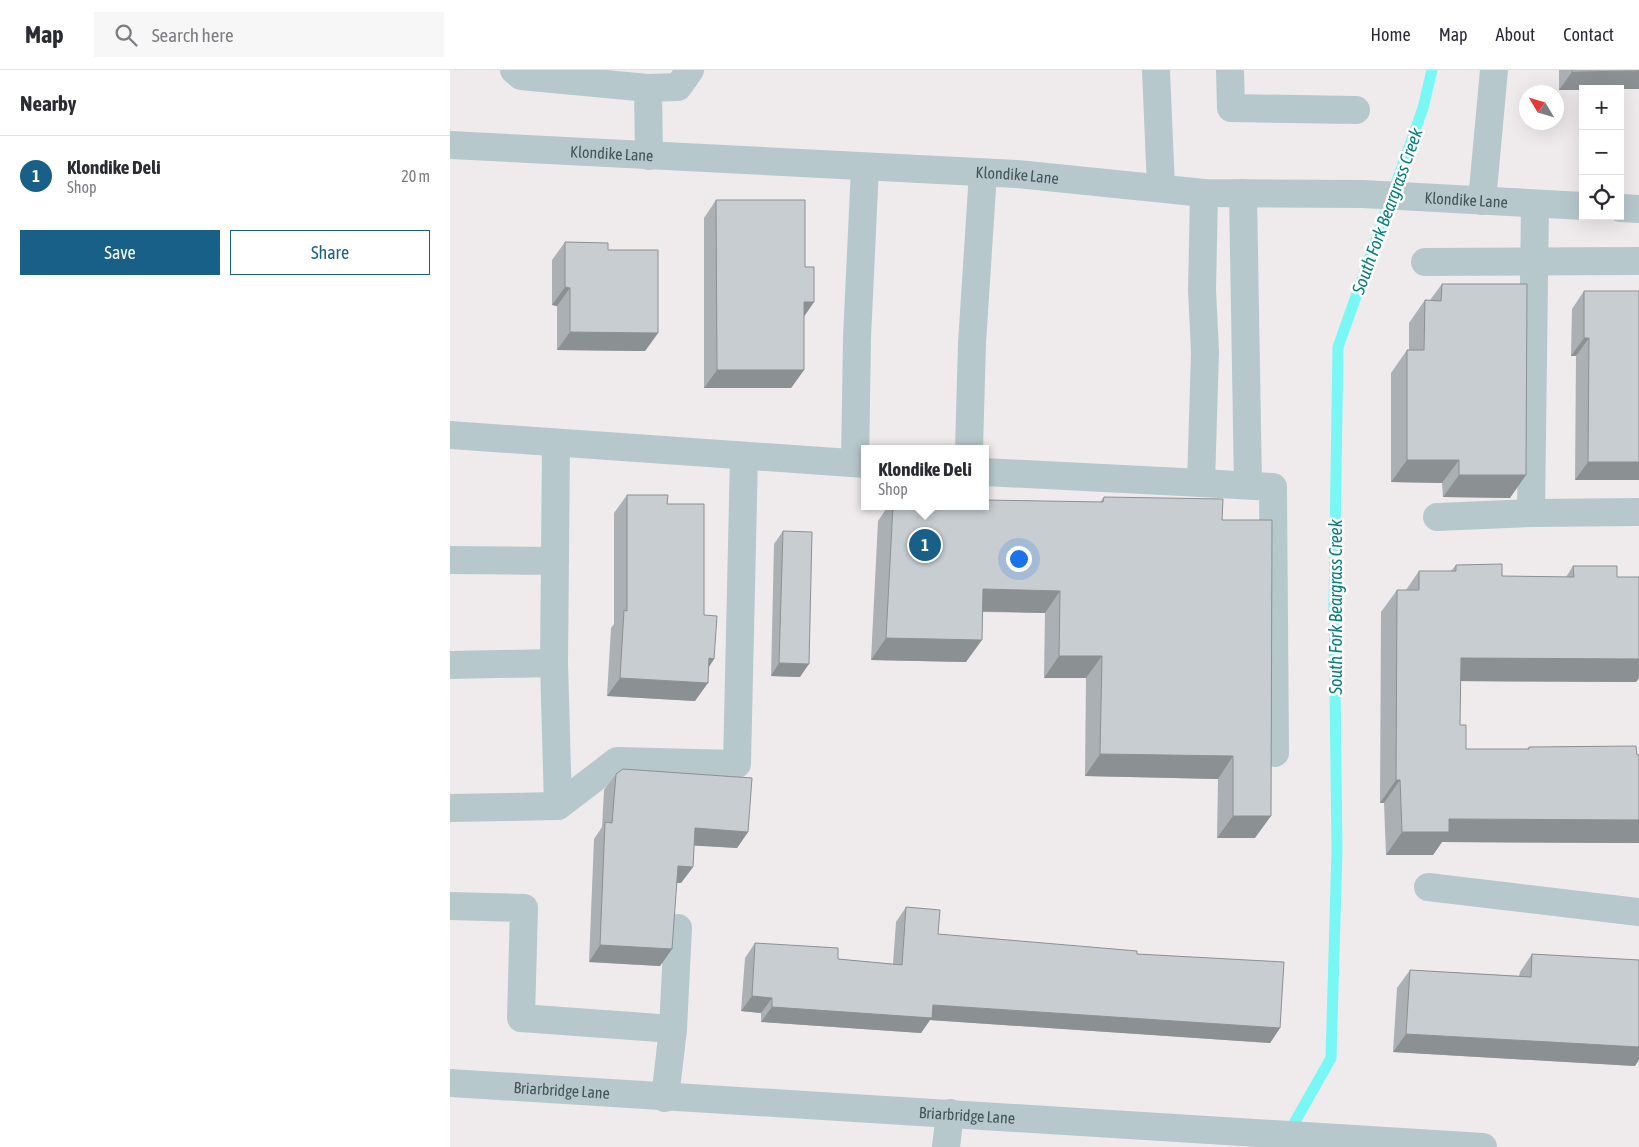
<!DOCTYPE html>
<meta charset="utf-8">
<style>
:root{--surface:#fff;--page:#f7f7f7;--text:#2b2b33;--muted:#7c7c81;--line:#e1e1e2;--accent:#196088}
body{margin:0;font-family:"Asap Condensed",sans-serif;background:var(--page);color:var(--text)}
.controls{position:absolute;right:15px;top:15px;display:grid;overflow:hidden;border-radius:0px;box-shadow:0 5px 20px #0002}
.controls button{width:45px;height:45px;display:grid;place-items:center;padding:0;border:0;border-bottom:1px solid var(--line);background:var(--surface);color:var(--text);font:25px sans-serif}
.compass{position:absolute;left:1069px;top:15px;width:45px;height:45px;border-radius:50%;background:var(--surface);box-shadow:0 5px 20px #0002;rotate:308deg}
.you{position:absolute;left:568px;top:488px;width:18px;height:18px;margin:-12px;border:4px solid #fff;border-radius:50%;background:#1a73e8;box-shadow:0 0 0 8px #1a73e833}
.badge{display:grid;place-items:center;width:32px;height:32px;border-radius:50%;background:var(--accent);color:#fff;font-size:16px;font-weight:700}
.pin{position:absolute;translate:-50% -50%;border:2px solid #fff;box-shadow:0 1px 5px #0006}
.popup{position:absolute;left:411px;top:375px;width:128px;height:65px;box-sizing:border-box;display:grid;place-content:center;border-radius:0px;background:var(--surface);filter:drop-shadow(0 1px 4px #0005);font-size:16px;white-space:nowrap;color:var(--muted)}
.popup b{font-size:19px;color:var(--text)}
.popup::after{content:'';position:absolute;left:50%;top:100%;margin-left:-10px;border:10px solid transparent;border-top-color:var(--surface)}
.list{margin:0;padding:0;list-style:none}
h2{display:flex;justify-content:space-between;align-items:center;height:65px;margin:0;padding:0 20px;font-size:21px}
h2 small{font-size:16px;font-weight:400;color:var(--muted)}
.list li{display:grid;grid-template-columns:32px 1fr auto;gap:15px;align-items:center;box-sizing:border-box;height:80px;padding:0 20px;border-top:1px solid var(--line)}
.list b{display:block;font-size:19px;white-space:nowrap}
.list p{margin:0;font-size:16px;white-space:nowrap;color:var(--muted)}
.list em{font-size:16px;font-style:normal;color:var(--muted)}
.actions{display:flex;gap:10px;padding:15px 20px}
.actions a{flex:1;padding:11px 0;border:1px solid var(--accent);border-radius:0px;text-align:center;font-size:18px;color:var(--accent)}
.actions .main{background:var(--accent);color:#fff}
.icon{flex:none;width:28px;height:28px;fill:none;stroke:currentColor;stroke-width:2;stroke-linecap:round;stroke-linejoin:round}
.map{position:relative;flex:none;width:1189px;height:1077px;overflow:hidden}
header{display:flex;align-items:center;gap:30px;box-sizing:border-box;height:70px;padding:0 25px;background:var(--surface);border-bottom:1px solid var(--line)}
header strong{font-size:24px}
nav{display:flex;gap:28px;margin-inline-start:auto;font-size:18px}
.search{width:350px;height:45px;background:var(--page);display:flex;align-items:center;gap:12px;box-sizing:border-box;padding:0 18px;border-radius:0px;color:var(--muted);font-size:19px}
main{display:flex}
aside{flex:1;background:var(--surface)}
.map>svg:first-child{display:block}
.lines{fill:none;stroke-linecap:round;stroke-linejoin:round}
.stream{stroke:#79f7f5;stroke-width:11}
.minor{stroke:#b7c8cd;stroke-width:28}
.wall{fill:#abb0b4}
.shaded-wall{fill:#8b9092}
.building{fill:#c7cdd1;stroke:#8b9092}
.labels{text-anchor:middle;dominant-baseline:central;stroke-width:5;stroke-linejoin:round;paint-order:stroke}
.street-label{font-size:16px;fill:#42555b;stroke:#fff}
.water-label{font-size:18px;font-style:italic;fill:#05807e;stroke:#fff}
</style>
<header>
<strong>Map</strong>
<div class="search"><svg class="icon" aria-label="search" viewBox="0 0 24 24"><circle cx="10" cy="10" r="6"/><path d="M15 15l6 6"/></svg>Search here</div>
<nav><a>Home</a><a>Map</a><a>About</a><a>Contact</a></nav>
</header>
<main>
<aside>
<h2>Nearby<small></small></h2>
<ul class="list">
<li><span class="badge">1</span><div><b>Klondike Deli</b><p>Shop</p></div><em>20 m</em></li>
</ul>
<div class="actions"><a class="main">Save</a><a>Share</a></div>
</aside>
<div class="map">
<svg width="1189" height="1077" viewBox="0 0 1189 1077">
<rect width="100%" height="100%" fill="#efebec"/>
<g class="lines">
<path class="stream" d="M 838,1064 L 881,988 L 887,780 L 884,534 L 888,277 L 973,38 L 982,0"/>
<g class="minor">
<path d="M 64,0 L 71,6 L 198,18 L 228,17 L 240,0"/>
<path d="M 706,0 L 711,118"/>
<path d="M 780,0 L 781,38 L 906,40"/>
<path d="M 198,18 L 199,86"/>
<path id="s1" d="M 0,75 L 567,104 L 754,123 L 913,124 L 1133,136"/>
<path d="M 793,123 L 798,415"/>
<path d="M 1032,131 L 1044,0"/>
<path d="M 1085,134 L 1081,443 L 1189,442"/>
<path d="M 1170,138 L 1189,139"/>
<path d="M 975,192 L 1189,191"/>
<path d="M 0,365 L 415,394"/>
<path d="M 106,374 L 104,593 L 108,736"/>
<path d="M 519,379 L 522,273 L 533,103"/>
<path d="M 405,393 L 407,268 L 415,97"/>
<path d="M 535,402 L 751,413 L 755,282 L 752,220 L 754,123"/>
<path d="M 751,413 L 823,417 L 825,683"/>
<path d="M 987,447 L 1081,443"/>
<path d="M 0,490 L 105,491"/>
<path d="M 0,595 L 104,593"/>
<path d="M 0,738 L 108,736 L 167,691 L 287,694 L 294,386"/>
<path d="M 978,817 L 1189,842"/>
<path d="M 0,836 L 74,838 L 71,948 L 223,959 L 215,1028"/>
<path d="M 223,959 L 228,858"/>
<path id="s2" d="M 0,1013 L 1033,1077"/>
<path d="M 496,1077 L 500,1043"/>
</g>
</g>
<path class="wall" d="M 1109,0 L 1189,0 L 1133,19 L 1133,20 L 1109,20 Z
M 266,130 L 355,197 L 364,232 L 354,246 L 354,300 L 341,318 L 254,318 L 254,148 Z
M 115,172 L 158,180 L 208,263 L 195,281 L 107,280 L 107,236 L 102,235 L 102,190 Z
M 992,214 L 1060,428 L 993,427 L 992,413 L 941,412 L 941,303 L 957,280 L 959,280 L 959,253 L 975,230 L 980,230 Z
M 1134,221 L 1189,221 L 1189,410 L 1125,410 L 1126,286 L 1121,286 L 1122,239 Z
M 177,425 L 217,434 L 254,545 L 264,589 L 259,597 L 245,631 L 157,626 L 161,558 L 164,554 L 164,443 Z
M 654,427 L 772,450 L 805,768 L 767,768 L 768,709 L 635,706 L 636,608 L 594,608 L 595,543 L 532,542 L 516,592 L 421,590 L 428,451 L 438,436 L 535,436 L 650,432 Z
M 333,461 L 350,607 L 321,606 L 324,474 Z
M 1006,495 L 1052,506 L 1116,507 L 1123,496 L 1167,507 L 1189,507 L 1189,608 L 1186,612 L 1010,611 L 1010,655 L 1016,679 L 1077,679 L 1079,677 L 1189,685 L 1189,773 L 992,772 L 983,785 L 936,785 L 934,733 L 930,733 L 931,542 L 947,520 L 956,520 L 969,501 L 1001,501 Z
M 166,704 L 298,762 L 287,778 L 244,775 L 243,797 L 231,813 L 226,813 L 222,879 L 210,896 L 139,892 L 144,769 L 152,757 L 154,720 Z
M 456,837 L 488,864 L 687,884 L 830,958 L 820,973 L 480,950 L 471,963 L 311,952 L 311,943 L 291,941 L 295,888 L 305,873 L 388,889 L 443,894 L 446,852 Z
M 1082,884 L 1185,996 L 943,982 L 947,918 L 960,900 L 1069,906 L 1070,902 Z"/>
<path class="shaded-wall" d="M 1189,1 L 1189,19 L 1133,19 L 1133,20 L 1109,20 L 1122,2 Z
M 115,217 L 120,218 L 107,236 L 102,235 Z
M 354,232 L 364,232 L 351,251 Z
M 120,262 L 208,263 L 195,281 L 107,280 Z
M 1134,268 L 1139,268 L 1126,286 L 1121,286 Z
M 267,300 L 354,300 L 341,318 L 254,318 Z
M 957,390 L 1009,390 L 992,413 L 941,412 Z
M 1138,392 L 1189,392 L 1189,410 L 1125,410 Z
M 1009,405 L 1076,405 L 1060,428 L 993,427 Z
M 533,519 L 610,521 L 595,543 L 517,541 Z
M 436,568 L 532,570 L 516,592 L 421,590 Z
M 609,586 L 652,586 L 636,608 L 594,608 Z
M 259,588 L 264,589 L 252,607 Z
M 1011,588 L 1189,589 L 1189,608 L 1186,612 L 995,611 Z
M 329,593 L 359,594 L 350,607 L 321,606 Z
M 170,608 L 258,613 L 245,631 L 157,626 Z
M 650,684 L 783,686 L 768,709 L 635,706 Z
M 946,710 L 950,710 L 934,733 L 930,733 Z
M 783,746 L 821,746 L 805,768 L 767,768 Z
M 999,749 L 1189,750 L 1189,773 L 992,772 L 983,785 L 936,785 L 952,762 Z
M 245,758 L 298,762 L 287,778 L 234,775 Z
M 228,796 L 243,797 L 231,813 L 216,812 Z
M 150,875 L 222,879 L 210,896 L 139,892 Z
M 302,926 L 322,928 L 311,943 L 291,941 Z
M 483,935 L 830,958 L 820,973 L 480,950 L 471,963 L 311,952 L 322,937 Z
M 956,964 L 1189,977 L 1189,990 L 1185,996 L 943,982 Z"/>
<path class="building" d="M 1122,0 L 1189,0 L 1189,1 L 1122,2 Z
M 266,130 L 355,130 L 355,197 L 364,197 L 364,232 L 354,232 L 354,300 L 267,300 Z
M 115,172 L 158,173 L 158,180 L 208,180 L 208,263 L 120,262 L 120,218 L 115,217 Z
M 992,214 L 1077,214 L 1076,405 L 1009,405 L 1009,390 L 957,390 L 957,280 L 974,280 L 975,230 L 991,231 Z
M 1134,221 L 1189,221 L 1189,392 L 1138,392 L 1139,268 L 1134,268 Z
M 177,425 L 218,425 L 217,434 L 254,434 L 254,545 L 267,546 L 264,589 L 259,588 L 258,613 L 170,608 L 174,540 L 177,541 Z
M 654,427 L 773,429 L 772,450 L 822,450 L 821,746 L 783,746 L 783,686 L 650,684 L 652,586 L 609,586 L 610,521 L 533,519 L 532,570 L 436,568 L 443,436 L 535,436 L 535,430 L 653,432 Z
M 333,461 L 362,462 L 359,594 L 329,593 Z
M 1052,494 L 1052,506 L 1124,507 L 1123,496 L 1167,496 L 1167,507 L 1189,507 L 1189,589 L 1011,588 L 1010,655 L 1016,655 L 1016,679 L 1079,679 L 1079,677 L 1186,676 L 1187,685 L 1189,685 L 1189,750 L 999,749 L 999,762 L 952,762 L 950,710 L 946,710 L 947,520 L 969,520 L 969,501 L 1006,501 L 1006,495 Z
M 173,699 L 302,708 L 298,762 L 245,758 L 243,797 L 228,796 L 222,879 L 150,875 L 155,752 L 162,753 L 166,704 Z
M 456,837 L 490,840 L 488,864 L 687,881 L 687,884 L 834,892 L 830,958 L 483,935 L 482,948 L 322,937 L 322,928 L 302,926 L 305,873 L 388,878 L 388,889 L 452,895 Z
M 1082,884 L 1189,890 L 1189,977 L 956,964 L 960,900 L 1081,907 Z"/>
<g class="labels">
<g class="street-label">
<text stroke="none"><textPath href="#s1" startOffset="162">Klondike Lane</textPath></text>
<text stroke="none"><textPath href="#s1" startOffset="568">Klondike Lane</textPath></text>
<text stroke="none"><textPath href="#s1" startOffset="1018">Klondike Lane</textPath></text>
<text stroke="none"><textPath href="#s2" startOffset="112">Briarbridge Lane</textPath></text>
<text stroke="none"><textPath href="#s2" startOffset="518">Briarbridge Lane</textPath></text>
</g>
<g class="water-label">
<text transform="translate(937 141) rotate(-70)">South Fork Beargrass Creek</text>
<text transform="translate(885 537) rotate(-90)">South Fork Beargrass Creek</text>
</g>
</g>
</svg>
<div class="controls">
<button>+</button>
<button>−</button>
<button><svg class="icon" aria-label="locate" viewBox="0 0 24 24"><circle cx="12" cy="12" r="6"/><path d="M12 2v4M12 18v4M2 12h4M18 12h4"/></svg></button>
</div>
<svg class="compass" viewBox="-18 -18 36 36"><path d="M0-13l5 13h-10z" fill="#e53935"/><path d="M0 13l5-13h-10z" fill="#7c7c81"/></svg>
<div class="you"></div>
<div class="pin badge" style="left:475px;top:475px">1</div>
<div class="popup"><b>Klondike Deli</b>Shop</div>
</div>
</main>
